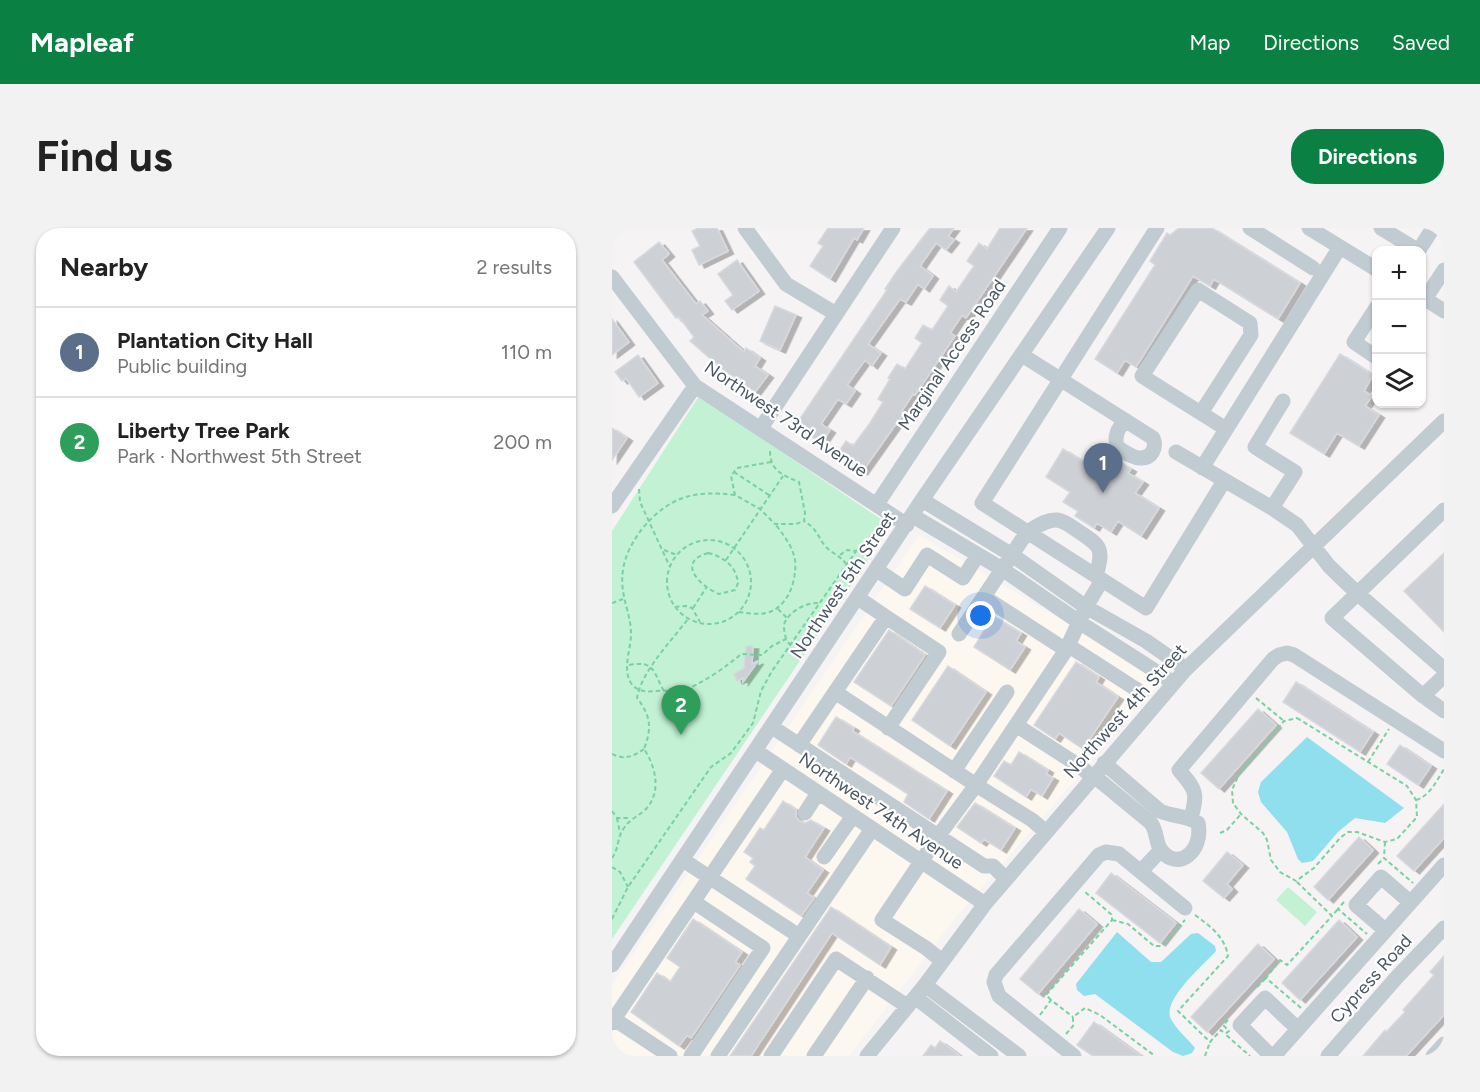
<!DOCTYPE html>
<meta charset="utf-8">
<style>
:root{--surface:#fff;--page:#f2f2f2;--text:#222;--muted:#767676;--line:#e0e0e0;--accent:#0b8043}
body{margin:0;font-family:Figtree,sans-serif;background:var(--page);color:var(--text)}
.controls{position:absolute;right:18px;top:18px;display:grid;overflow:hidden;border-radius:12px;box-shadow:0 2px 4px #0004}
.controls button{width:54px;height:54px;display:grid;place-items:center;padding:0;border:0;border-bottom:2px solid var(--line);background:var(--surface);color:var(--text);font:30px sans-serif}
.you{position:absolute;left:369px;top:388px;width:21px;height:21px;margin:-15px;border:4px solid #fff;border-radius:50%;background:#1a73e8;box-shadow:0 0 0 9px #1a73e833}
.badge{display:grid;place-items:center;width:39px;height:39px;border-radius:50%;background:var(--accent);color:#fff;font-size:20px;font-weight:700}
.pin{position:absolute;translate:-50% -50px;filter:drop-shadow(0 2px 3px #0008)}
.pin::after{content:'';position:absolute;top:32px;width:21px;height:18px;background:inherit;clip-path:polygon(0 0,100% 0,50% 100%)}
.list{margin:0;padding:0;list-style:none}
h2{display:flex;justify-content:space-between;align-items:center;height:78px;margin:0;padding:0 24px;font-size:26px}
h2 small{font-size:20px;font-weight:400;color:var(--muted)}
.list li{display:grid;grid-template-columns:39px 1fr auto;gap:18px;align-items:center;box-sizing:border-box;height:90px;padding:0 24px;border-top:2px solid var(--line)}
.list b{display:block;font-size:22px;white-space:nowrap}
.list p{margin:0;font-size:20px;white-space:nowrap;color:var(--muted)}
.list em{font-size:20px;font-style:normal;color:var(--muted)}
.icon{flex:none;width:33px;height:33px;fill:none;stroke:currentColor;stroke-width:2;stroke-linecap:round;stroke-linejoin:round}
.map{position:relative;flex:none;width:832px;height:828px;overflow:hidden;border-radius:24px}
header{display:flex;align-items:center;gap:36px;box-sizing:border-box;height:84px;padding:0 30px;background:var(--accent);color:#fff}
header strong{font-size:28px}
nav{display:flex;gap:33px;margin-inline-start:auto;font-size:21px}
.intro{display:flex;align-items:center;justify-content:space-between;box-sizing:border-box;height:144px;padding:0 36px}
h1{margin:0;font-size:42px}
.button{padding:15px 27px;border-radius:24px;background:var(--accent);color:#fff;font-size:21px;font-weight:700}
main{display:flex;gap:36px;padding:0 36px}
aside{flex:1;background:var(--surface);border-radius:24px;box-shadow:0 2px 4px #0004}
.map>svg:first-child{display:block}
.commercial{fill:#fdf8ef}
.green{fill:#c2f1d3}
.water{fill:#8fdfef}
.building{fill:#cdd0d5;stroke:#d7d9de;stroke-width:1.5;filter:url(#shadow)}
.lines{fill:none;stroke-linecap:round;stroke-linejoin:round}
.path{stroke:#79d1a2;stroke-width:2;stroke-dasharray:4.5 3;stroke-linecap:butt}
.minor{stroke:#c1cbd2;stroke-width:15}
.labels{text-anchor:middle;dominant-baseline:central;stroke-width:4.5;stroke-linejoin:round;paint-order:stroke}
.street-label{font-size:18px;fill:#4a5761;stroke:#fff}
</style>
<header>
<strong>Mapleaf</strong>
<nav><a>Map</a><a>Directions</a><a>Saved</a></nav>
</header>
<div class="intro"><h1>Find us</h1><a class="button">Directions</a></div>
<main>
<aside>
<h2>Nearby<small>2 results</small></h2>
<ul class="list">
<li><span class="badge" style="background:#5c6f8a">1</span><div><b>Plantation City Hall</b><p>Public building</p></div><em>110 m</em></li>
<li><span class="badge" style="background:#2e9e5b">2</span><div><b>Liberty Tree Park</b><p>Park · Northwest 5th Street</p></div><em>200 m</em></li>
</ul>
</aside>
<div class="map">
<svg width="832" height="828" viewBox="0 0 832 828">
<defs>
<filter id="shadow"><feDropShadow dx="5.5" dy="3" stdDeviation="0" flood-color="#0004"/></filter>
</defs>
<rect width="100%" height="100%" fill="#f5f3f3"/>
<path class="commercial" d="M 307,307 L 550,452 L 345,688 L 237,828 L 0,828 L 0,757 Z"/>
<path class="green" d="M 87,168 L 279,298 L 0,711 L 0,303 Z
M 676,659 L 705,684 L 693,698 L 664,672 Z"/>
<path class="water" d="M 695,509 L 792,580 L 773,595 L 743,590 L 726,604 L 701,633 L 690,635 L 686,631 L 675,604 L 649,574 L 646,564 L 649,554 Z
M 505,704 L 539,734 L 549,734 L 579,706 L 586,705 L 603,718 L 604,723 C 592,736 549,773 559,791 C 564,801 576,811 583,820 L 580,825 L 571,828 L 561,824 L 483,766 L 472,768 L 465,762 L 464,756 Z"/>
<path class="building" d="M 86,0 L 105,0 L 116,23 L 87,37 L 80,22 L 88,18 L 80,3 Z
M 216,0 L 252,0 L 245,12 L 242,10 L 218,51 L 198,38 L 211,18 L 206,15 Z
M 318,0 L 342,0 L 336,8 L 342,12 L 334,22 L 324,15 L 308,38 L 321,48 L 312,61 L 306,56 L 294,74 L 288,71 L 256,116 L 269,125 L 260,138 L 253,132 L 235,157 L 243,163 L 234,176 L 226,171 L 209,196 L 218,202 L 209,215 L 183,198 L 275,62 L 273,61 L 285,43 Z
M 388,0 L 415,0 L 354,90 L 350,87 L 338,105 L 343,108 L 303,167 L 301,166 L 289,184 L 291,186 L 250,244 L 225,226 L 234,213 L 241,218 L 258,195 L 271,174 L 266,171 L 278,151 L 276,150 L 285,136 L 293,141 L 310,115 L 303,110 L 311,97 L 320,102 L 336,78 L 328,72 L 337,58 L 344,64 L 362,38 L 355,33 L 367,15 L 375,21 Z
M 567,0 L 600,0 L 688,55 L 666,91 L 602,51 L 598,58 L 581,48 L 524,139 L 513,132 L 505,145 L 483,131 L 543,37 L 538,33 L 555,5 L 558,7 Z
M 47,14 L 57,26 L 50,32 L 84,76 L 88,73 L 96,83 L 90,87 L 132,124 L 134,120 L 148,130 L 143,138 L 156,147 L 143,164 L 110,141 L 78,113 L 82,109 L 67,89 L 64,90 L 22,34 Z
M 125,32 L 147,63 L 120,82 L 113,73 L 121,67 L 106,46 Z
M 163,78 L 184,87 L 168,122 L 148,113 Z
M 0,91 L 17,114 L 0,127 Z
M 728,126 L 761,147 L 752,163 L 760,168 L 753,178 L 767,187 L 747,218 L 725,205 L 712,226 L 678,205 Z
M 26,127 L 46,155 L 27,169 L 14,150 L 10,153 L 3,144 Z
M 0,200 L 15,210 L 0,232 Z
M 451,221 L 475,236 L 483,224 L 497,233 L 499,229 L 519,241 L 516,245 L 531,254 L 523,265 L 547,280 L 529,308 L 506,293 L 499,304 L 485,295 L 482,300 L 463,288 L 466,283 L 451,274 L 458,264 L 434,249 Z
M 832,325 L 832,404 L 792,363 Z
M 313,358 L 343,377 L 328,400 L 298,381 Z
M 381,388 L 409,405 L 404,413 L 413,419 L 398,442 L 362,419 Z
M 277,402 L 313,427 L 279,478 L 242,454 Z
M 134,418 L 141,418 L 140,436 L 146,433 L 131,454 L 131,450 L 125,453 L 122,446 L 132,440 Z
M 464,434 L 487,449 L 484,454 L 506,469 L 471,521 L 447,505 L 443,511 L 422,497 Z
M 336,438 L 374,464 L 338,518 L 300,492 Z
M 684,454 L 761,504 L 748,524 L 671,474 Z
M 646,481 L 664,497 L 607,561 L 589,545 Z
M 224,489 L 242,500 L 240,503 L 335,563 L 317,591 L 292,574 L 296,566 L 238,529 L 234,536 L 206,517 Z
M 788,517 L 819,538 L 806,557 L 775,536 Z
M 407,524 L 436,542 L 434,546 L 441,550 L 430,568 L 419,561 L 414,569 L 382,548 L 392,533 L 399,537 Z
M 171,573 L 184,582 L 184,589 L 187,593 L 193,595 L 199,592 L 212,600 L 193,629 L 211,642 L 195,665 L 202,670 L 189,688 L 134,651 L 143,638 L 138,634 L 141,630 L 132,624 L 148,600 L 152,602 Z
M 363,575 L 403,600 L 389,622 L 372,611 L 369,615 L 345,599 Z
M 832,576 L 832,610 L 802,643 L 785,628 Z
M 747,609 L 761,622 L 716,672 L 702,659 Z
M 615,624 L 631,637 L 615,656 L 620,661 L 612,670 L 591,653 Z
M 499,645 L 564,695 L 548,715 L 484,665 Z
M 219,679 L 279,719 L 268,737 L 220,705 L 139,828 L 118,828 Z
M 467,681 L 485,696 L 426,766 L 408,751 Z
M 81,691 L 130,724 L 123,734 L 128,737 L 79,810 L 75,807 L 67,818 L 19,784 L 45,745 L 58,754 L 68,739 L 55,730 Z
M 727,692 L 745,709 L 688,772 L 670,755 Z
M 646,716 L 662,731 L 595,804 L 579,789 Z
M 832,728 L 832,787 L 794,828 L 751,828 L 773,802 L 774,804 L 793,784 L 791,782 L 822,747 L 818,744 Z
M 482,794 L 529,828 L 481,828 L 465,817 Z
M 328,813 L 335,818 L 348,828 L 311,828 L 319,817 L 323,820 Z"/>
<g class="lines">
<path class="path" d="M 158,223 C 158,243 171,247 187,254 L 193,285 L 192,293 C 205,301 205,307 213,318 C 220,326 227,326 235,337
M 159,234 L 125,240 L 119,248 L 123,267 L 148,281 L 163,296 L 184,296 L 192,293
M 122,244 L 157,267
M 27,261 L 28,274 L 58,339
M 123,267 C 83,262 57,268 30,301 C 21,313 13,327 11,342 C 7,367 19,384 19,406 C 19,421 10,441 19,455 C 25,464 35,464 44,463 C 53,462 61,464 71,462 C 87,458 117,437 129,426 L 150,427 L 160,418 L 174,411 L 178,417
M55 354a42 42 0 1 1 84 0a42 42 0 1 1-84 0Z
M 52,322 L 62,326 L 65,325
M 96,325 C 112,329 124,338 126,355 L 123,362 L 107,366 C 89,359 63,334 96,325 Z
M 228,327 L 235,322 L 244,323
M 114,332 L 171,248
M 0,375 L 11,371
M 63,379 L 74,378 L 80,380 L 88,394
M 81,380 L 94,360
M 166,381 L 176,391
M 127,384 C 135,385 146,387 154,385 C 176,380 185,353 183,332 C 181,319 171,306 163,296
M 174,411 C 173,405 170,398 174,392 C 181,381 196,374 208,375
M 17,437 C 44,432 41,445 52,463
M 644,470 L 672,493
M 685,490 L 795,558 L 804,572 L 805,589 L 785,611 L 773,614 L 745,604 L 736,604 L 728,610 L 702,640 L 684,653 L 668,644 L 659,632 L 655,612 L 651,605 L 629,586 L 621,575 L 620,562 L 627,546 L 672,493 Z
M 0,526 C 13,532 20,529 32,521
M 756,534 L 777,501
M 804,572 C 818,568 825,552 832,541
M 0,583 L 5,590 L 18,590
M 5,590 L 8,605
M 608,605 L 615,602 L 629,586
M 773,614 L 772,630 L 801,655
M 0,630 C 7,621 5,609 12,600 C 18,591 25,589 33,582 C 50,565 44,539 32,521 C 40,500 39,488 25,470 C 29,444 60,412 76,391
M 766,636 L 772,630
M 0,639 L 8,644 L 16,659
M 685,654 L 720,688 L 726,681
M 732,674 L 726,681 L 755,706
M 583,687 C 598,698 613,709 616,728 L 566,783 L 598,814 L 609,802 L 613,806
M 0,691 L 16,659 L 99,539 L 119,525 L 141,495 L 149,463 L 160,443 L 247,319 L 257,309 L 273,301
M 500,692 L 516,696 L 542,718 L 550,718 L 573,692
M 645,759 L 654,750
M 439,772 L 434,767 L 500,692 L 500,687 L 472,663
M 689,780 L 654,750 L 668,732 L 675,737 L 720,688
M 428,787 L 439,772 L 461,789
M 616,792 L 611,797 L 617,803 L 613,806 L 638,828
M 454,806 L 461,798 L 461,789 L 473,780 L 488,787 L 543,828
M 593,828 L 598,814"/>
<path class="minor" d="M 133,0 L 174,56 L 224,86
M 545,0 L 370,275 L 534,380 L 612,253
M 638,0 L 701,40
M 697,0 L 764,41
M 769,0 L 805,22
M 807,22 L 821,0
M 0,49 L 83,158 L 295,297
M 810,69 L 832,83
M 813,71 L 832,42
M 764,80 L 742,114 L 764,129
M 410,127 L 541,210 C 545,219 540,231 528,230 C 520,230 512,223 505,219 C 502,207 506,201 513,192
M 589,185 L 639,107 L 638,95 L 586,62 L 530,148 C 558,166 586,183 614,201
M 149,200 L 281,0
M 564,224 L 660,280 L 685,297 L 717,338 L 745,365 L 832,441
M 590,240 L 728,19
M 310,272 L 400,327 L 474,379 L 534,413 L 574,441
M 265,276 L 448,0
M 0,278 L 83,158
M 660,280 L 683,244 L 643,219 L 671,173
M 832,282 L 720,390 L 811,468 L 832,483
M 301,288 L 390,341 L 467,394 L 562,455
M 265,342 L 293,361 L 315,327 L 351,350 L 366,327
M 372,369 L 454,422 L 474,379 L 490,352
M 246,370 L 274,389
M 347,406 L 415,304 C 424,299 435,291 445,292 C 453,293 460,299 466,303 C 489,318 492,320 484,348
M 457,418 L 530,465
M 223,464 L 364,557 L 454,422
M 811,468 L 832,448
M 404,497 L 469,539 L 480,549
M 160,499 L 372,638 L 381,638 L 394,651
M 187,517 L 274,389 L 327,424 L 276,500
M 144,523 L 373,676
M 342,543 L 395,464
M 482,548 L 539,595 C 546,605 543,614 549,622 C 565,644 592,624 586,595 C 575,587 561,589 548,583 L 492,535
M 193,585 L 206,565
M 579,590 C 586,564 584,562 567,542 L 661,431 L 667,427 L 675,425 L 682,427 L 832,523
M 212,629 L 241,588
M 71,632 L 187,708
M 529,643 L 549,622
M 773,702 L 744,677 L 769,649 L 798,674
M 330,733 L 314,720 L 270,692 L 327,607 L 364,557 L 420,592 L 434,604
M 0,737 L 310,272 L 496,0
M 313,757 L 407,828
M 303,769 L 379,828
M 0,790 L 2,791 L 171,541
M 0,795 L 2,791 L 58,828
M 79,828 L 151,720 L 82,674
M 106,828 L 260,601
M 159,828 L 224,731 L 295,778
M 202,828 L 255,750
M 255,828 L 313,757 L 373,676 L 574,441 L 832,193
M 462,828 L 387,768 L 382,754 L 384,747 L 487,627 L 494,624 L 507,626 L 573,680
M 659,828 L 628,797 L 653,770 L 686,801
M 662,828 L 832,637
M 716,828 L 785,749 L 832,700
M 821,828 L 832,816"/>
</g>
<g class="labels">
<g class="street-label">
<text transform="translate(340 127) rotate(-56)">Marginal Access Road</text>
<text transform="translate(174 191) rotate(34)">Northwest 73rd Avenue</text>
<text transform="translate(231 357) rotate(-56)">Northwest 5th Street</text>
<text transform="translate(513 483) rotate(-48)">Northwest 4th Street</text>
<text transform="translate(269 583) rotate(34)">Northwest 74th Avenue</text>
<text transform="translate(759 751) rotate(-48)">Cypress Road</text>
</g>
</g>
</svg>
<div class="controls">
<button>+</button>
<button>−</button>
<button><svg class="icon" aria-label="layers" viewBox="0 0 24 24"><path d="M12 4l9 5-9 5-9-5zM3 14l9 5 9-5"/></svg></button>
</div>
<div class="you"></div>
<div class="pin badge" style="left:491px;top:265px;background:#5c6f8a">1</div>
<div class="pin badge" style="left:69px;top:507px;background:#2e9e5b">2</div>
</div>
</main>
